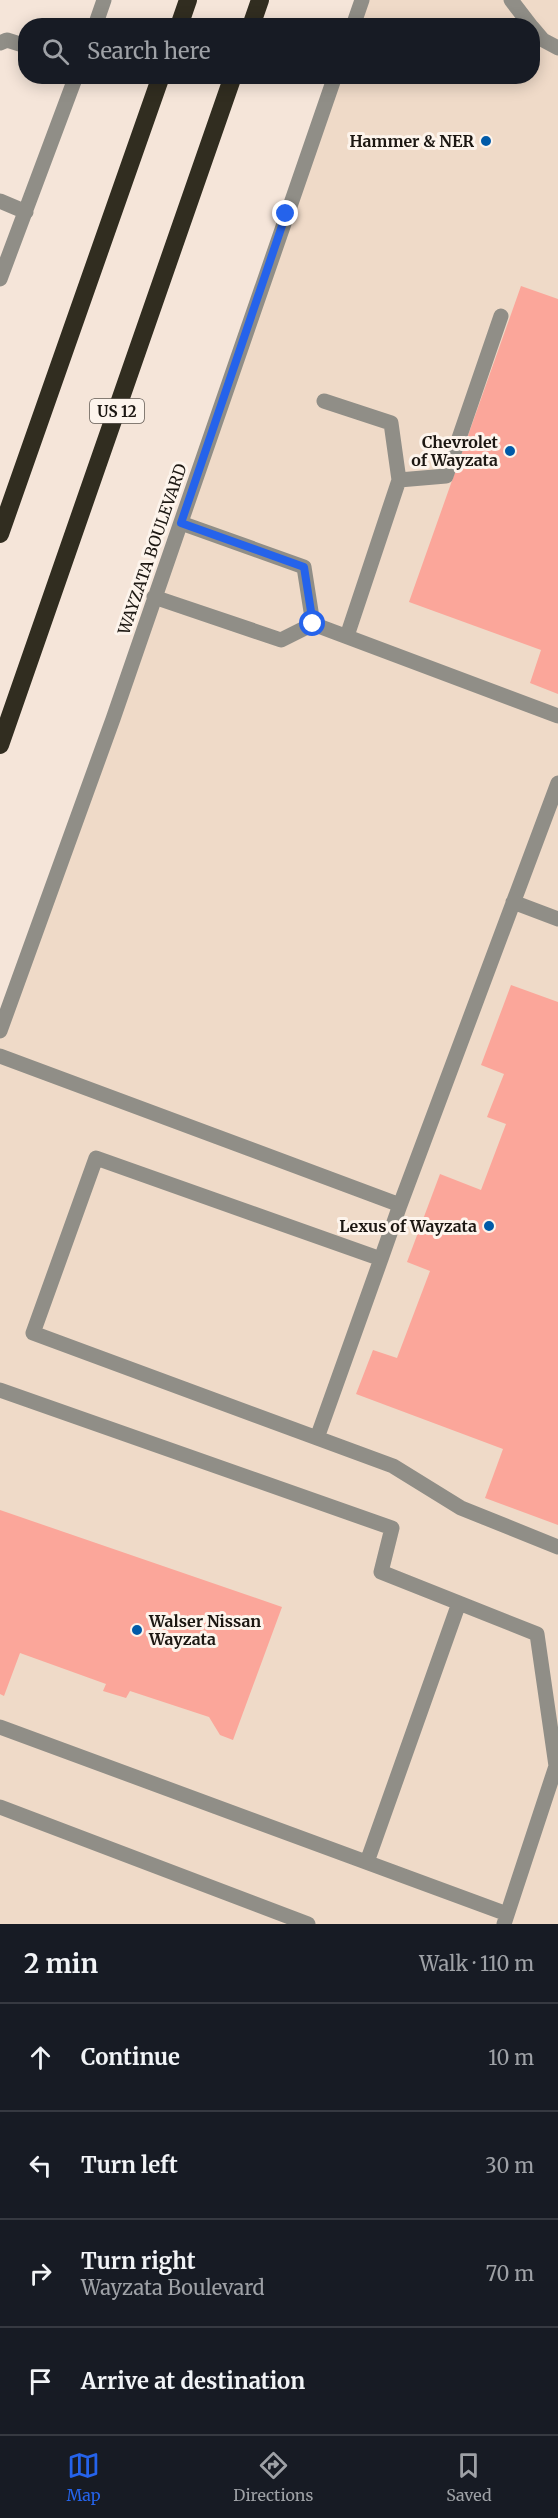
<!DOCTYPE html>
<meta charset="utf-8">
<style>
:root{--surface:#171b24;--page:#20242c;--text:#f1f3f6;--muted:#9ea1a6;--line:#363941;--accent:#2563eb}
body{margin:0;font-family:Merriweather,serif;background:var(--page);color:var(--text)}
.stop{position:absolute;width:18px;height:18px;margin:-14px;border:4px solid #2563eb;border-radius:50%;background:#fff}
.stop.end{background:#2563eb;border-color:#fff;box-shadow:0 2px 6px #0008}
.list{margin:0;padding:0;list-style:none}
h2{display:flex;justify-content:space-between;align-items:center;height:78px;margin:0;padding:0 24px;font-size:26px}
h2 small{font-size:20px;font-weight:400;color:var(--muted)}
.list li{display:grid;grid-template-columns:39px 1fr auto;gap:18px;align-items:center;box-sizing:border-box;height:108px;padding:0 24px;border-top:2px solid var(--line)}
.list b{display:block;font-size:22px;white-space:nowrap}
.list p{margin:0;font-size:20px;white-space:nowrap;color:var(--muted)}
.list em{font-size:20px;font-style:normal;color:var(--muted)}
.icon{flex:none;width:33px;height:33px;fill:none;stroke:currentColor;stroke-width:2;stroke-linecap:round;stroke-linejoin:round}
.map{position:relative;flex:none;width:558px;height:1924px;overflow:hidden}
.search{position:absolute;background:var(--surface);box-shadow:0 3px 15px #0003;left:18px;right:18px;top:18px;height:66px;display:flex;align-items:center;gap:15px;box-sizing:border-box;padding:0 21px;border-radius:24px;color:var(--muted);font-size:22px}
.sheet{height:510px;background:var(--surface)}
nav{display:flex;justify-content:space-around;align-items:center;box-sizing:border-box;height:84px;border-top:2px solid var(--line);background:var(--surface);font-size:16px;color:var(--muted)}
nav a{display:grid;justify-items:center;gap:3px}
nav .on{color:var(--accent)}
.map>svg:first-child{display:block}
.built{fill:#efdac8}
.building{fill:#fba69a}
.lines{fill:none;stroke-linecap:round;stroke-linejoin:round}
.minor{stroke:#908e87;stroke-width:15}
.highway{stroke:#312d20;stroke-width:18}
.route{stroke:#2563eb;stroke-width:8}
.poi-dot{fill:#005aa8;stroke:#fdf4ec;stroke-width:2}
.labels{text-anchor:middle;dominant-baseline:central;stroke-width:6;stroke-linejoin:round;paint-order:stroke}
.shield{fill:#fdf4ec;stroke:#605953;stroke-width:1.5}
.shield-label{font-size:15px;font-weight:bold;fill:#1c1712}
.poi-label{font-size:16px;font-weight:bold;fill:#1c1712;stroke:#fdf4ec;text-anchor:end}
.street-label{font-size:16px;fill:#1c1712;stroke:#fdf4ec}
</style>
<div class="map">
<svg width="558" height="1924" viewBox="0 0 558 1924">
<rect width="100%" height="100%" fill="#f5e5d9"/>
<path class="built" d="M 362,0 L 558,0 L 558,1924 L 0,1924 L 0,1031 L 335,77 L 532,76 L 532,26 L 353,25 Z"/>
<path class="building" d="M 521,286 L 558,299 L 558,694 L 530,683 L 541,650 L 409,602 Z
M 511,985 L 558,1002 L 558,1525 L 485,1498 L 503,1449 L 356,1394 L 373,1350 L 397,1358 L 430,1271 L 407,1262 L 440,1174 L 481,1190 L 506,1124 L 487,1117 L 504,1074 L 481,1065 Z
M 0,1510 L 282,1607 L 233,1740 L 220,1735 L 209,1717 L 130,1691 L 126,1698 L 103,1691 L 106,1684 L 20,1653 L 4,1696 L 0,1694 Z"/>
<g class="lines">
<path class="minor" d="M 511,0 L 531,26
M 95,26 L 104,0
M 353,26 L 362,0
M 532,27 L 543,40 L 558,48
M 0,43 L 7,40 L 26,46
M 0,201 L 26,212
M 0,279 L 76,76
M 324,401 L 391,423 L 399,480
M 181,523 L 304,567 L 313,624
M 154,597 L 281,640 L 313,624 L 558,716
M 347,636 L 399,480 L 446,476 L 501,316
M 513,902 L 558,919
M 0,1031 L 113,719 L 335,76
M 0,1056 L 400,1205 L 558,783
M 400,1205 L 381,1259 L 96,1158 L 33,1333 L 393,1466 L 461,1508 L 558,1547
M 0,1390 L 392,1528 L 381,1572 L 537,1634 L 556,1766 L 504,1924
M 317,1438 L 381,1259
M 0,1727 L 507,1914
M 0,1807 L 308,1924
M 367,1862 L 459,1603"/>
<path class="highway" d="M 179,26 L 188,0
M 251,26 L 260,0
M 0,534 L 161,76
M 0,745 L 233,76"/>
</g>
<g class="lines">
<path class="route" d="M 286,214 L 181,523 L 304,567 L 313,624"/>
</g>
<g class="poi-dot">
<circle cx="486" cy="141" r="6"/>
<circle cx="510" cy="451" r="6"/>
<circle cx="489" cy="1226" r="6"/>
<circle cx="137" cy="1630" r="6"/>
</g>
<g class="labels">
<rect class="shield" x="90" y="399" width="54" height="24" rx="4.5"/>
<g class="shield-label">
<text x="117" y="411">US 12</text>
</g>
<g class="poi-label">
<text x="474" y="141">Hammer &amp; NER</text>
<text x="498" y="442">Chevrolet<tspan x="498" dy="18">of Wayzata</tspan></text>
<text x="477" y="1226">Lexus of Wayzata</text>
<text x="149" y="1621" text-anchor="start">Walser Nissan<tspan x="149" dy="18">Wayzata</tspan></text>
</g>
<g class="street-label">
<text transform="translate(152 549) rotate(-71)">WAYZATA BOULEVARD</text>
</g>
</g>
</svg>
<div class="stop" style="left:313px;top:624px"></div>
<div class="stop end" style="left:286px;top:214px"></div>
<div class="search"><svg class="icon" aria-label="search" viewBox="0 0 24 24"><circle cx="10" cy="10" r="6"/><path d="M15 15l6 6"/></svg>Search here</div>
</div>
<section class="sheet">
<h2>2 min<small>Walk · 110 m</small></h2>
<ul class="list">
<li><svg class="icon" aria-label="ahead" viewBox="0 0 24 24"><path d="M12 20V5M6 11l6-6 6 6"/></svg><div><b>Continue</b></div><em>10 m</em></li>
<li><svg class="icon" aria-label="left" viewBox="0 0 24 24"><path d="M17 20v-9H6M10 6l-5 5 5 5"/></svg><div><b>Turn left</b></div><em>30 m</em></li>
<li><svg class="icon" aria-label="right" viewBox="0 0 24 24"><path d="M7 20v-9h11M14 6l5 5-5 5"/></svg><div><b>Turn right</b><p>Wayzata Boulevard</p></div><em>70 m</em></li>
<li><svg class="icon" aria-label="arrive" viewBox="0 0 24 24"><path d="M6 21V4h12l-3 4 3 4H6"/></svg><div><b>Arrive at destination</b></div></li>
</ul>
</section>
<nav>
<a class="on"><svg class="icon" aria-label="map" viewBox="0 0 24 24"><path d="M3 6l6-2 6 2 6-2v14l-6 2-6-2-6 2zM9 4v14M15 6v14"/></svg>Map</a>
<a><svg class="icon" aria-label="directions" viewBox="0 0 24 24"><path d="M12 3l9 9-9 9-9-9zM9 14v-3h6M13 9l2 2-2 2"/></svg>Directions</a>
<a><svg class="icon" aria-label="saved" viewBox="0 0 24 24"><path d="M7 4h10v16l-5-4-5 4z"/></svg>Saved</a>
</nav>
